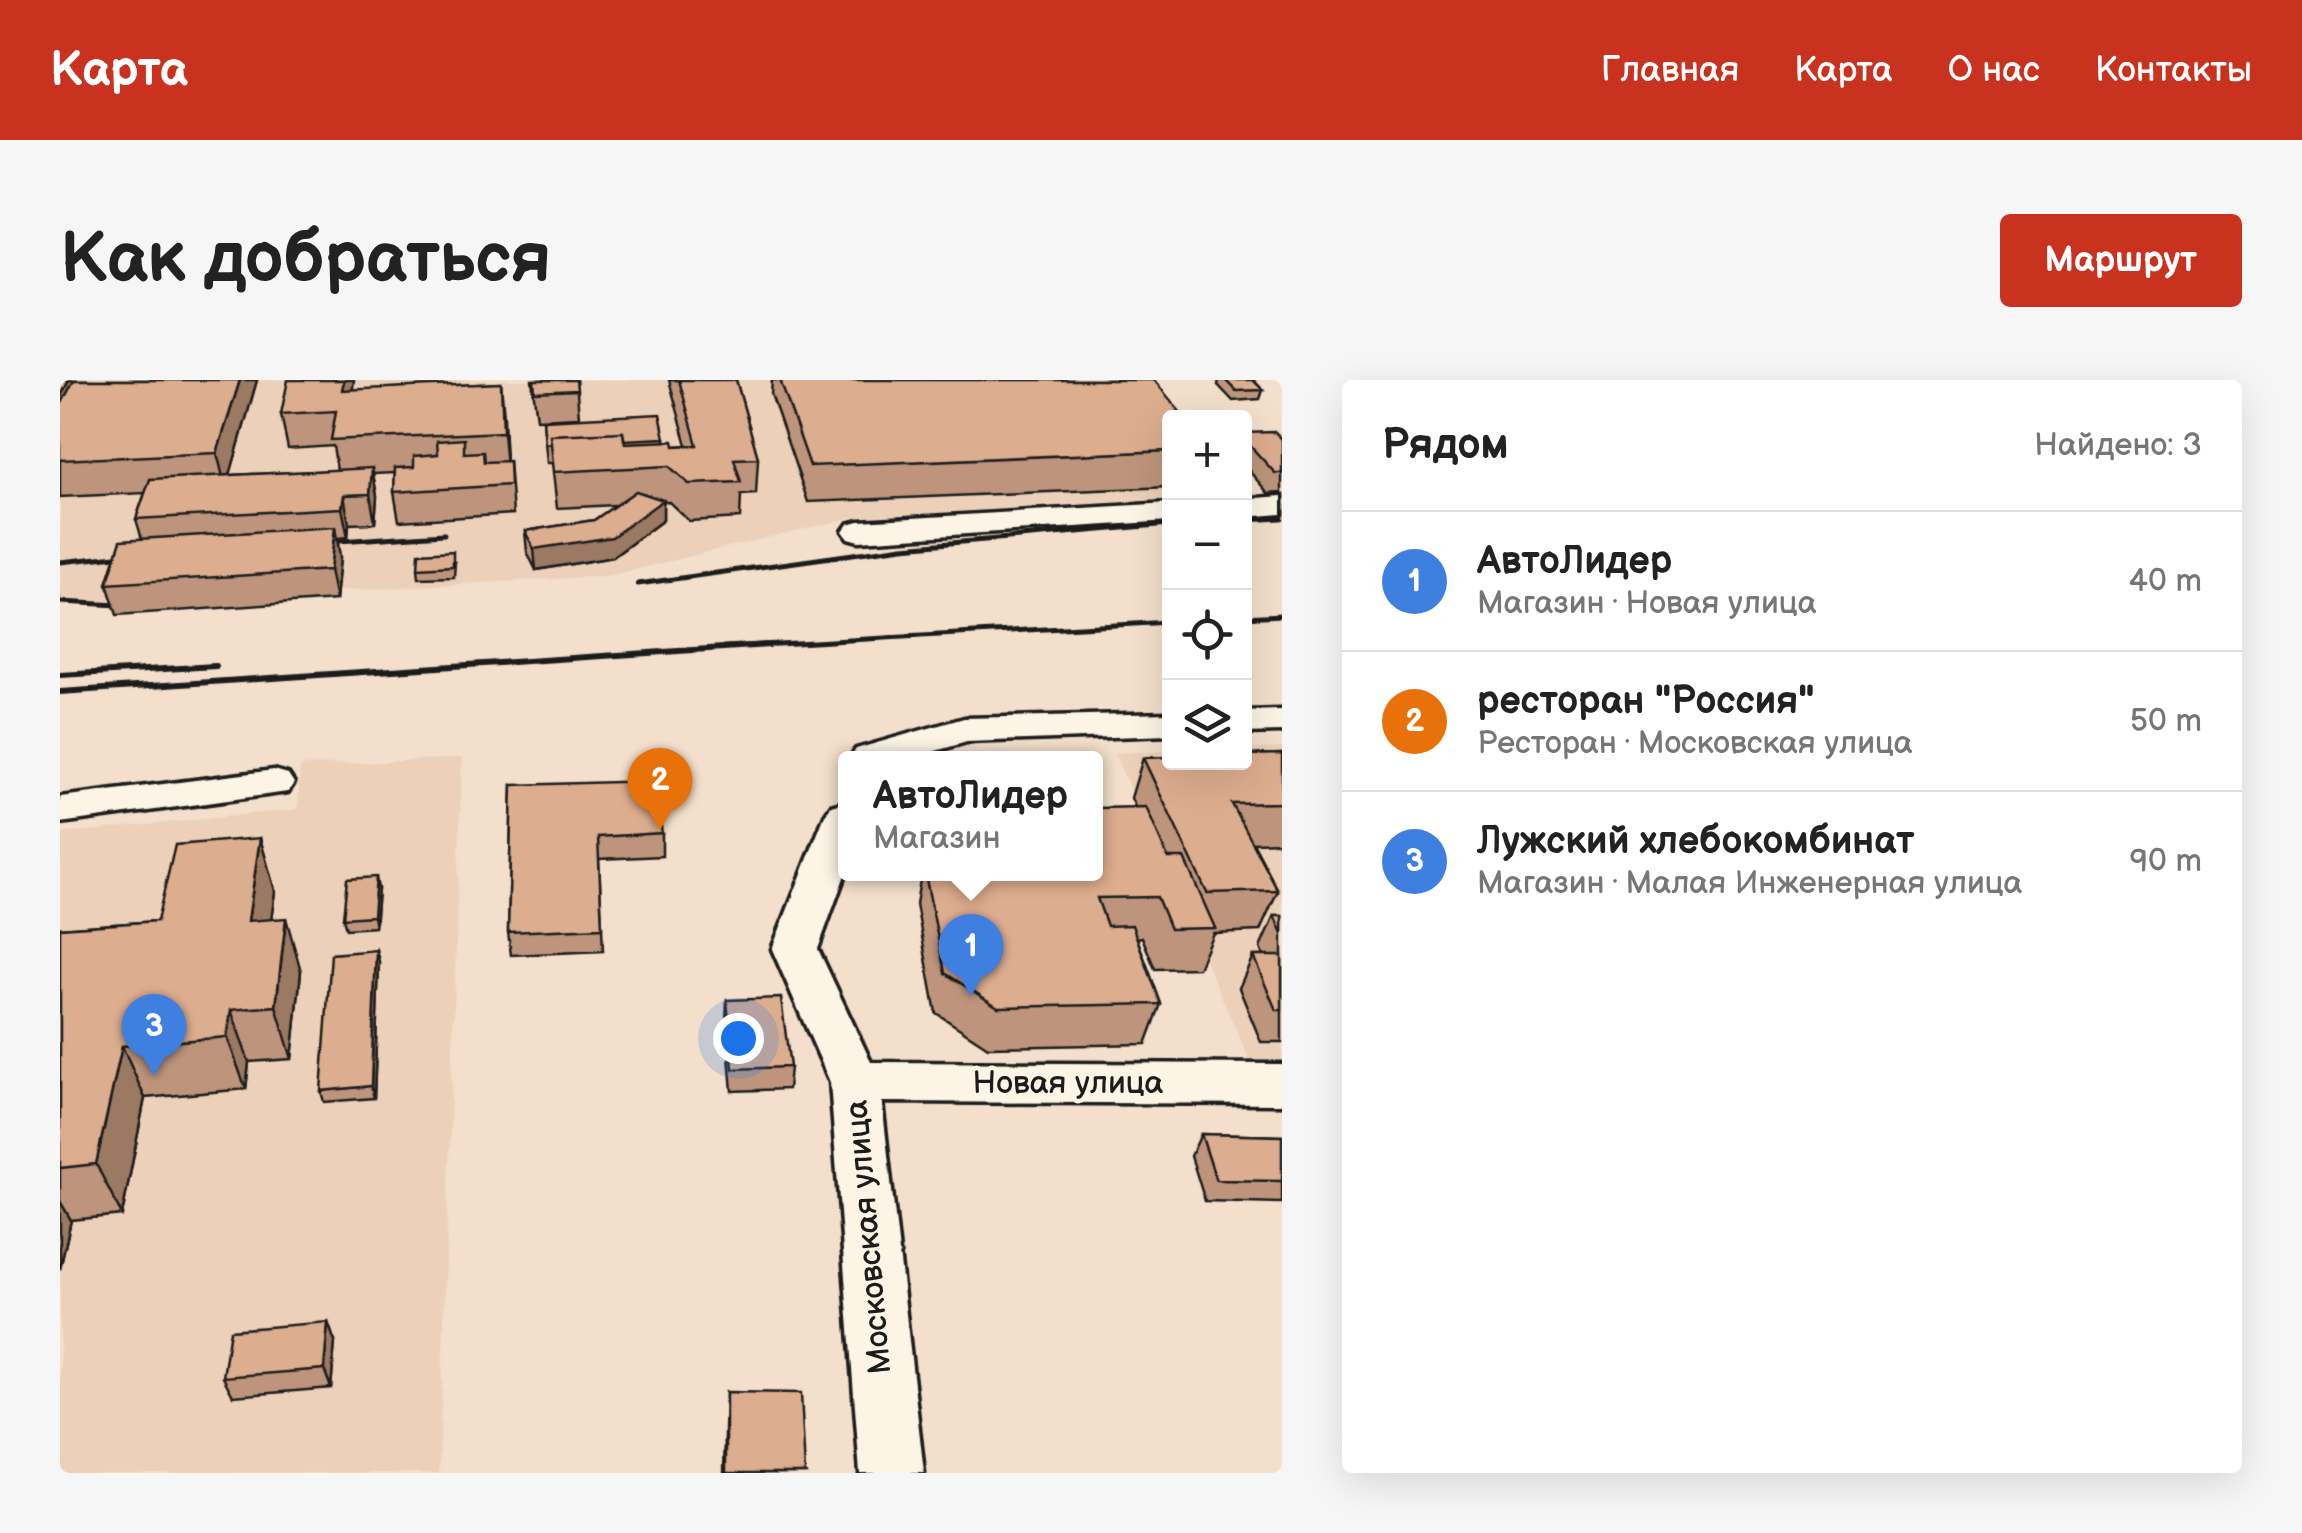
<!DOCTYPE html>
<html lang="ru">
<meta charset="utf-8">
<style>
:root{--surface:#fff;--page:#f6f6f6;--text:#222;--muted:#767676;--line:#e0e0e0;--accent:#c8321e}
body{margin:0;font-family:"Balsamiq Sans",sans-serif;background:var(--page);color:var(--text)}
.controls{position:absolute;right:30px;top:30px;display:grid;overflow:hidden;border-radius:10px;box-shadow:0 10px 40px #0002}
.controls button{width:90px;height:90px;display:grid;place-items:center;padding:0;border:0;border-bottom:2px solid var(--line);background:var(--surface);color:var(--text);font:50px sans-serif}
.you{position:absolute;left:678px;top:658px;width:35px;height:35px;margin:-25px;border:8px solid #fff;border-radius:50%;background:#1a73e8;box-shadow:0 0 0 15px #1a73e833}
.badge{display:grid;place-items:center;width:65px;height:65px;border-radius:50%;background:var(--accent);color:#fff;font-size:32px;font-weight:700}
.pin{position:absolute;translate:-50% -82px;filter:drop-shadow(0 2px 5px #0008)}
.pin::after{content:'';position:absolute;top:52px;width:35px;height:30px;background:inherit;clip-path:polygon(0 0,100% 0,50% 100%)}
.popup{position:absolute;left:778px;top:371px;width:265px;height:130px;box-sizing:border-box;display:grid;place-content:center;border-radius:10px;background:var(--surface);filter:drop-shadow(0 2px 8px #0005);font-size:32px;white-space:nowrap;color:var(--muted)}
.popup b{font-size:38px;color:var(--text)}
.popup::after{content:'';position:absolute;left:50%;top:100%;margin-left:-20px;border:20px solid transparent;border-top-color:var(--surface)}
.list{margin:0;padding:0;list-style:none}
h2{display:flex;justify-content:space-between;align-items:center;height:130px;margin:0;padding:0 40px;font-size:42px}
h2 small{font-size:32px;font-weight:400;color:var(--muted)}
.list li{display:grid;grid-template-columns:65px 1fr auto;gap:30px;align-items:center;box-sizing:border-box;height:140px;padding:0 40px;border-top:2px solid var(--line)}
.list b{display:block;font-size:38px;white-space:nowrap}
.list p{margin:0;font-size:32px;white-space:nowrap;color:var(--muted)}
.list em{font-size:32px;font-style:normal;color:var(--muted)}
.icon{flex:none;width:55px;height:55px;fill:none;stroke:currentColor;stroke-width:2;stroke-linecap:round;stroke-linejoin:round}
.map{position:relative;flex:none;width:1222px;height:1093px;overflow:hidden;border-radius:10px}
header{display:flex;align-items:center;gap:60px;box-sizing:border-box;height:140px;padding:0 50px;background:var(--accent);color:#fff}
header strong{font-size:48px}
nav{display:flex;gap:55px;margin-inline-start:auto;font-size:35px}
.intro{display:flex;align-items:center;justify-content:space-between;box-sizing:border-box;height:240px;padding:0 60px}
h1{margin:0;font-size:70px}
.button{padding:25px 45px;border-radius:10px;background:var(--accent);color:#fff;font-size:35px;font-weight:700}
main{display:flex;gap:60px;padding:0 60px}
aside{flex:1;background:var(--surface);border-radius:10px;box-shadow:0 10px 40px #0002}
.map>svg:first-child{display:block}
.built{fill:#ecd0b9}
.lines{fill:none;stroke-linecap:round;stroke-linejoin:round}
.street-casing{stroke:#1c1c1c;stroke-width:7}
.street{fill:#fcf5e5;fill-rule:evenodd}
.rail-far1{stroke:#1c1c1c;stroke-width:5}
.rail{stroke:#1c1c1c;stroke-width:6}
.wall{fill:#be957b;stroke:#1c1c1c;stroke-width:2.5}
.shaded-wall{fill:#9b7964;stroke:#1c1c1c;stroke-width:2.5}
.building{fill:#ddad8f;stroke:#1c1c1c;stroke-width:2.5}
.labels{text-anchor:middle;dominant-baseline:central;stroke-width:9;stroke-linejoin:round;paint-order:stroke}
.street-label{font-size:32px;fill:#1c1c1c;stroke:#fcf5e5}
</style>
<header>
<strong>Карта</strong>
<nav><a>Главная</a><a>Карта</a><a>О нас</a><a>Контакты</a></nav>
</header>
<div class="intro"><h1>Как добраться</h1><a class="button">Маршрут</a></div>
<main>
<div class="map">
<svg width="1222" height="1093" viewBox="0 0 1222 1093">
<rect width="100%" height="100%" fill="#f3dfcb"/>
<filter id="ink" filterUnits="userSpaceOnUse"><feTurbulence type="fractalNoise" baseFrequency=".01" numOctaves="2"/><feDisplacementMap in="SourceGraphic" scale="20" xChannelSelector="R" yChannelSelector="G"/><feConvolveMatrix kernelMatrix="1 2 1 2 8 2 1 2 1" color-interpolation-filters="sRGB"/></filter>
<g filter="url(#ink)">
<path class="built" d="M 0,0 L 1072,0 L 1110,38 L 1109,119 L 794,137 L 548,196 L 0,226 Z
M 1222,368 L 1222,681 L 1190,681 L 1054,373 L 1109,371 L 1110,382 L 1184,382 L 1185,369 Z
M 402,378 L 379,1093 L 0,1093 L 0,454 L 238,429 L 240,386 Z"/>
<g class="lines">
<g class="street-casing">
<path id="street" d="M 1222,116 L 1222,134 L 1184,137 L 1184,119 Z
M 1110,123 L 1110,141 L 799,161 L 788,158 L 783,151 L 788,144 L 799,141 Z
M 1222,330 L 1222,352 L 1184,353 L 1184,331 Z
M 1110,333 L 1110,355 L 907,362 L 851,378 L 790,378 L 796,369 L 904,338 Z
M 214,390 L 228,394 L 234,403 L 228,412 L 0,443 L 0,417 Z
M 786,422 L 786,492 L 758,569 L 811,682 L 1222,684 L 1222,724 L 822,722 L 864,1093 L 800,1093 L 770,702 L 712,569 L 765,435 L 771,426 Z"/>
</g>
<use href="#street" class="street"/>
<path class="rail-far1" d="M 1184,140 L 1222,138
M 249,163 L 384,154
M 0,182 L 85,173
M 578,204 L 843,167 L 1110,144
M 0,222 L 60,225
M 1184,237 L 1222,235
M 664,267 L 1110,242"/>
<path class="rail" d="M 0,295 L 156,286
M 0,312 L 709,265"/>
</g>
<path class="wall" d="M 0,0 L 197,0 L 170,95 L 277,90 L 273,66 L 228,69 L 221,34 L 293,10 L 441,3 L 446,81 L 449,81 L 453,134 L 339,141 L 334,112 L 335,93 L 313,94 L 317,116 L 315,143 L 289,144 L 288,157 L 277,158 L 280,177 L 276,220 L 57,235 L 47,204 L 82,159 L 76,139 L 85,113 L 0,117 Z
M 472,0 L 516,0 L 519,37 L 477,39 Z
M 609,0 L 676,0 L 698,78 L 696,114 L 681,115 L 680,138 L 629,141 L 609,122 L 603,122 L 603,140 L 553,177 L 476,190 L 467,172 L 465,151 L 534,140 L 556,125 L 497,128 L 492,83 L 487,83 L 483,40 L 605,58 L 605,61 L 614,66 L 627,65 Z
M 712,0 L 1094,0 L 1110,38 L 1110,107 L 748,122 L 711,14 Z
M 1159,0 L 1193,0 L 1203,10 L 1200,19 L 1173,21 L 1158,5 Z
M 1184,53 L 1222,59 L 1222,112 L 1208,113 L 1184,85 Z
M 395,182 L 394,197 L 359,198 L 358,188 Z
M 1222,374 L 1222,462 L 1193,463 L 1218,511 L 1200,551 L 1153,553 L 1138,588 L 1095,589 L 1082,557 L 1077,558 L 1101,624 L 1086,664 L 928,667 L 876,633 L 856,524 L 861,494 L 1036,494 L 1075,427 L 1071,418 L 1083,378 Z
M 452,405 L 602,453 L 602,476 L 539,479 L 543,571 L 451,575 L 448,552 Z
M 200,458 L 215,511 L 211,539 L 241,591 L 232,679 L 189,682 L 186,709 L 85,718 L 62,835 L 11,840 L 0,889 L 0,548 L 97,541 Z
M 318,509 L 315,547 L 286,549 L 283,538 Z
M 1214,536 L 1222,536 L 1222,662 L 1201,662 L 1179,608 L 1193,576 L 1203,576 L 1200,568 Z
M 316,570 L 319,582 L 314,718 L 264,722 L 261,711 Z
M 667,620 L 730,687 L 728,709 L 672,711 L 666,642 Z
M 1141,754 L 1222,756 L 1222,823 L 1145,821 L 1131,776 Z
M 275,962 L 271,1008 L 173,1016 L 163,997 Z
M 666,1012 L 745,1093 L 664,1093 Z"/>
<path class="shaded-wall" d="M 9,0 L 31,0 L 0,79 L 0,18 Z
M 180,0 L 197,0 L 166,109 L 157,73 Z
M 284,0 L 294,0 L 288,45 L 282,10 Z
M 441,3 L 444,37 L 446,87 L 443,52 Z
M 312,88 L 317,116 L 315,143 L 310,114 Z
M 284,115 L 289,144 L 288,157 L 282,128 Z
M 603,120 L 603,140 L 553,177 L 476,190 L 474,169 Z
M 275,147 L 280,177 L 276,220 L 270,190 Z
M 200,458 L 215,511 L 204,594 L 188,541 Z
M 316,497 L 318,509 L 315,547 L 313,536 Z
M 226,538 L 241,591 L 232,679 L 216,626 Z
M 316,570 L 319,582 L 314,718 L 311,706 Z
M 171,630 L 189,682 L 186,709 L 167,657 Z
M 62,666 L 85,718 L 62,835 L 36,784 Z
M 0,821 L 11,840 L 0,889 Z
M 268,942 L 275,962 L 271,1008 L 264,989 Z"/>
<path class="building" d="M 0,0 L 9,0 L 0,18 Z
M 14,0 L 180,0 L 157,73 L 0,80 L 0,27 Z
M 228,0 L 284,0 L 282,10 L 441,3 L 443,52 L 271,60 L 276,31 L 221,34 Z
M 474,0 L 516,0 L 517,10 L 475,12 Z
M 619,0 L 676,0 L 698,78 L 674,79 L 681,102 L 629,104 L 609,86 L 494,92 L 490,55 L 563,52 L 565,63 L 613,61 L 614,66 L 637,65 Z
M 720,0 L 1094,0 L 1125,38 L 1110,38 L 1110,71 L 750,86 Z
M 1165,0 L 1193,0 L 1203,10 L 1176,11 Z
M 600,34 L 605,58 L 564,60 L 563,52 L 490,55 L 491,63 L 485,64 L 483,40 Z
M 1215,52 L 1222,59 L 1222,93 L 1215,93 L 1184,59 L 1184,53 Z
M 404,59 L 404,73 L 423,72 L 424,82 L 449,81 L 450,105 L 334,112 L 335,88 L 354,87 L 354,76 L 378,74 L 377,61 Z
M 312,88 L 310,114 L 284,115 L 282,128 L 76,139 L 90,99 Z
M 576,111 L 603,120 L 552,157 L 474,169 L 465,151 L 534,140 Z
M 275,147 L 270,190 L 47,204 L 61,160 Z
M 393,171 L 393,186 L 358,188 L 359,173 Z
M 1222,374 L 1222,423 L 1172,424 L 1218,511 L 1147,513 L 1083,378 L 1110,377 L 1110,382 L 1184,382 L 1184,375 Z
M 594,401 L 602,453 L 538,457 L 542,548 L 448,552 L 452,405 Z
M 1086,427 L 1108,478 L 1124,478 L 1155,548 L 1110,549 L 1097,517 L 1037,518 L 1047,546 L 1072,545 L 1101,624 L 938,627 L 885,593 L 865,494 L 1036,494 L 1036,428 Z
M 200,458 L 188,541 L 226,538 L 216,626 L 171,630 L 167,657 L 62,666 L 36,784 L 0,788 L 0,548 L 97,541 L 115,465 Z
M 316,497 L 313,536 L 283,538 L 287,499 Z
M 1214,536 L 1222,536 L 1222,554 Z
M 316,570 L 311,706 L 261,711 L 271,574 Z
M 1193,576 L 1222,576 L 1222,630 L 1216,630 Z
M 721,618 L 730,687 L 673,689 L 667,620 Z
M 1141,754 L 1222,756 L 1222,801 L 1156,800 Z
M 268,942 L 264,989 L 163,997 L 170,950 Z
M 666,1012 L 741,1013 L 745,1093 L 666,1093 Z"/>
</g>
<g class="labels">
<g class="street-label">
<text x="1008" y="703">Новая улица</text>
<text transform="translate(809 857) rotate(-95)">Московская улица</text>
</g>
</g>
</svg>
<div class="controls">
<button>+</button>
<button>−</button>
<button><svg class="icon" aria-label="locate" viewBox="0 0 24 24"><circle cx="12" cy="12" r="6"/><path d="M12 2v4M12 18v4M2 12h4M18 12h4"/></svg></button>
<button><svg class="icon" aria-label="layers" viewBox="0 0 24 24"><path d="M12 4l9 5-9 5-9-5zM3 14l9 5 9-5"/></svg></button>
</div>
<div class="you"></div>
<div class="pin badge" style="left:911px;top:616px;background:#3f7fe0">1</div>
<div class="popup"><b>АвтоЛидер</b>Магазин</div>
<div class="pin badge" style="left:600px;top:450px;background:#e8710a">2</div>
<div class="pin badge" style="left:94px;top:696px;background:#3f7fe0">3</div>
</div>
<aside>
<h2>Рядом<small>Найдено: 3</small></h2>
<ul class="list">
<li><span class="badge" style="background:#3f7fe0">1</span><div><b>АвтоЛидер</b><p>Магазин · Новая улица</p></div><em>40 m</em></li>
<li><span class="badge" style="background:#e8710a">2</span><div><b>ресторан &quot;Россия&quot;</b><p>Ресторан · Московская улица</p></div><em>50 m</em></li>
<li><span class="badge" style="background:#3f7fe0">3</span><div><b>Лужский хлебокомбинат</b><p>Магазин · Малая Инженерная улица</p></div><em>90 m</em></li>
</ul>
</aside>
</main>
